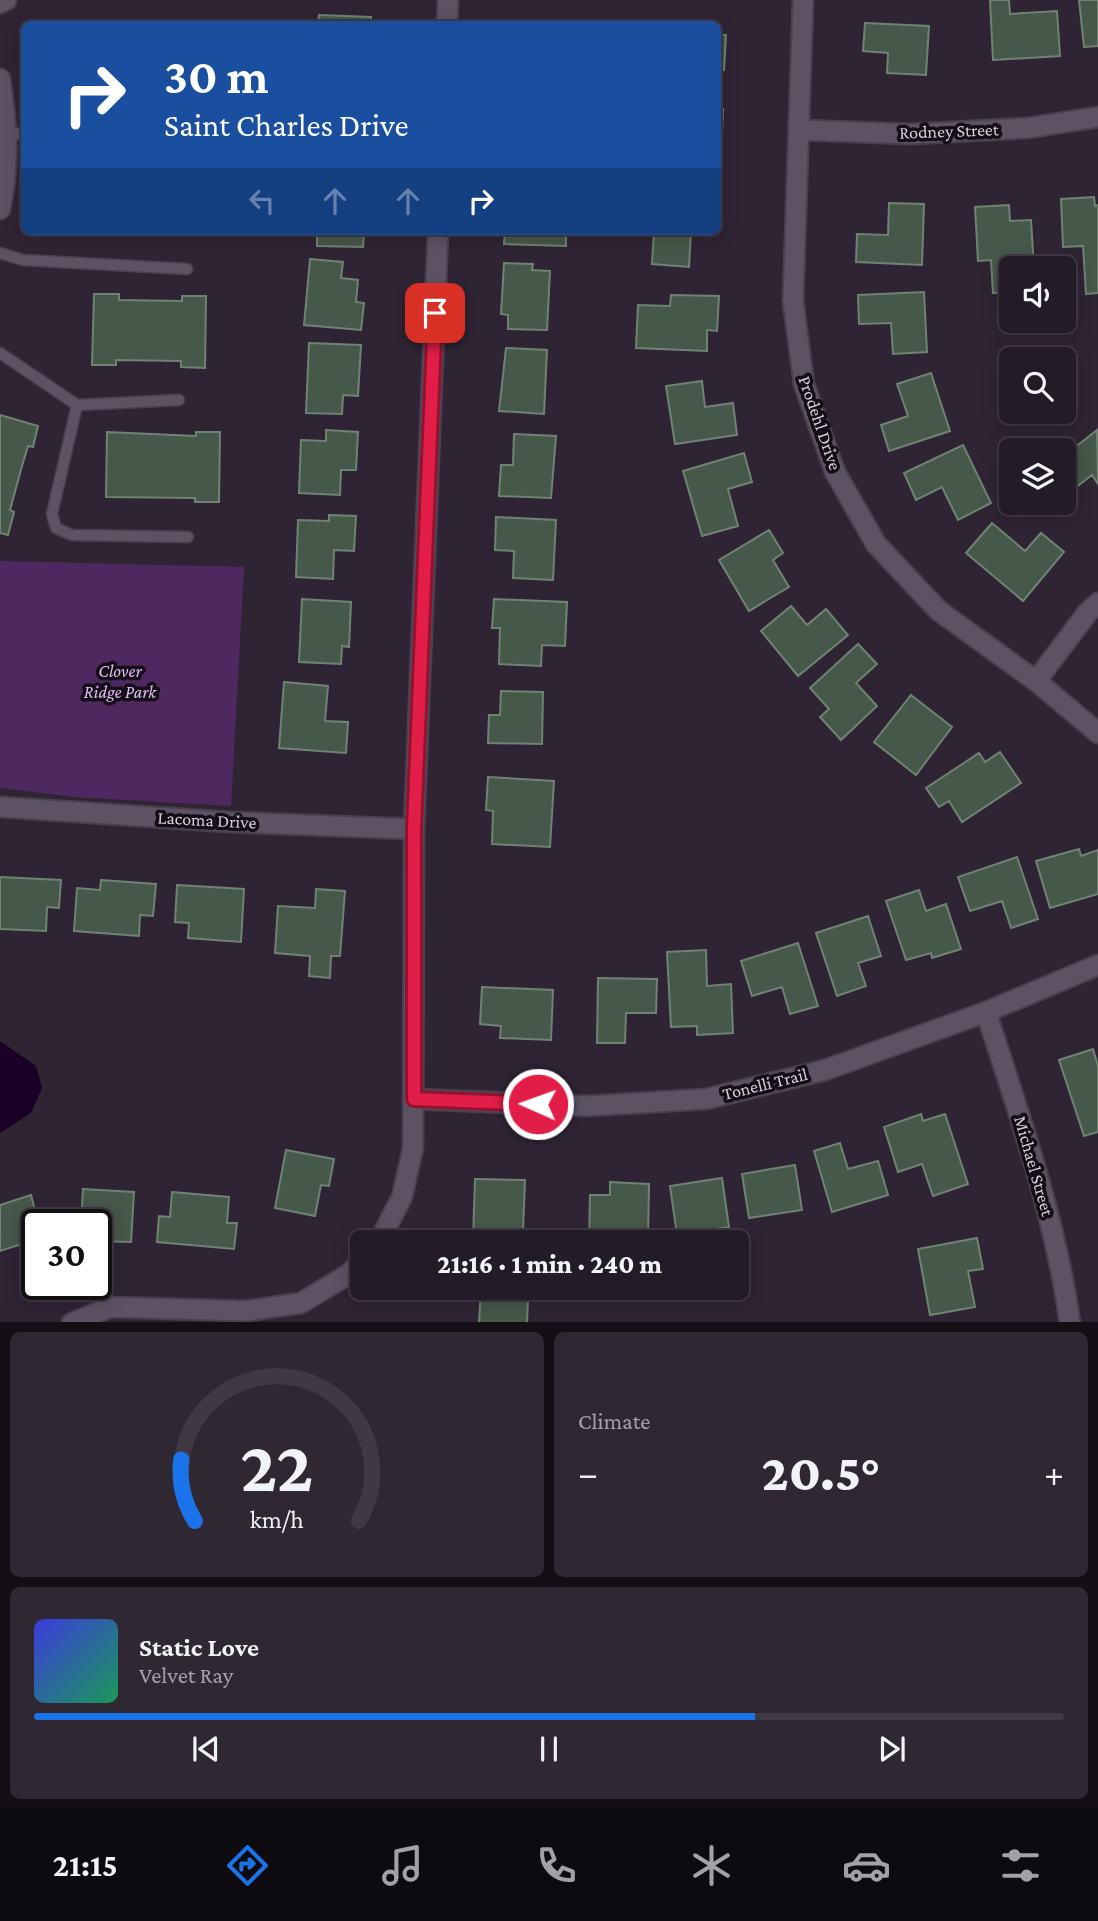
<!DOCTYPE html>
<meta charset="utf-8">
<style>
body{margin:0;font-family:"Crimson Pro",serif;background:#2f2833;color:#f1f3f6;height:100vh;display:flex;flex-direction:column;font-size:26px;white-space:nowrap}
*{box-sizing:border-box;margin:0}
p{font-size:23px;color:#a3a1a7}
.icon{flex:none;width:38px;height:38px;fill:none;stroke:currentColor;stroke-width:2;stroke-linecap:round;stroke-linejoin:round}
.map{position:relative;height:1322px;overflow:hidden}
.panel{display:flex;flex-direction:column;gap:10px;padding:10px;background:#130f15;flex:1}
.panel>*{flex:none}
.top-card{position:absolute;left:21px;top:21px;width:700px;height:214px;border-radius:10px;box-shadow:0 4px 18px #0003,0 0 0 2px #403944;background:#1a4fa0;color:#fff;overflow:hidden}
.buttons{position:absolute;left:999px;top:256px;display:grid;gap:14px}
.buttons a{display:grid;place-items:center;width:77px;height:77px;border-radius:10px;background:#231b27;box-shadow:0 4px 18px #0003,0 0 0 2px #403944;font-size:35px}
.speed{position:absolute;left:21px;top:1209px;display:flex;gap:14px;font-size:35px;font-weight:700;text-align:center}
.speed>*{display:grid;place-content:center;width:91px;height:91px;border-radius:50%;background:#231b27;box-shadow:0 4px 18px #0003,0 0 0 2px #403944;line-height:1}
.speed .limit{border:4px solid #111;border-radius:10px;background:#fff;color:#111}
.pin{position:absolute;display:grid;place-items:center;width:60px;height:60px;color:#fff;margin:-30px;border-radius:14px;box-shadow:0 4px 10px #0006}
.me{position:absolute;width:77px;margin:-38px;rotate:272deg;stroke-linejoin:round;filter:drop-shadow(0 0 5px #0008)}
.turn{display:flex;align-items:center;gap:24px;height:147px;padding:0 28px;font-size:32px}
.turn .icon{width:91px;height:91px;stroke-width:2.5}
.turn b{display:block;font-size:49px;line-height:60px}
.lanes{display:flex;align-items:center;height:66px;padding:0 28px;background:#0003;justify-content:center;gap:35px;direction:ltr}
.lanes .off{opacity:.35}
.big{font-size:52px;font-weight:800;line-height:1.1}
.panel .tile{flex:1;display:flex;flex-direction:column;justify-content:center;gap:10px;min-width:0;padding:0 24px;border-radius:10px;background:#2f2833}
.panel .dial{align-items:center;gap:0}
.dial svg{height:182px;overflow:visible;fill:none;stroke:#403944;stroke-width:7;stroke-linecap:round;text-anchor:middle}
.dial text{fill:#f1f3f6;stroke:none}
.song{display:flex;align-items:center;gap:21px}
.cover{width:84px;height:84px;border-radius:10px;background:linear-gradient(135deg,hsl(240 70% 55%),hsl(150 70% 35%))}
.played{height:7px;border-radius:4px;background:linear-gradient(90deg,#1a73e8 70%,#403944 70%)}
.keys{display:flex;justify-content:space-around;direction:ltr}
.heat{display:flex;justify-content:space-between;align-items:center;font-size:38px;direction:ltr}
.panel .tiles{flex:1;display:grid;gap:10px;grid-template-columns:1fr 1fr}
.tile:last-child{grid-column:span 2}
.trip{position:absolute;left:350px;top:1230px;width:399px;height:70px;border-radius:10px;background:#231b27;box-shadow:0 4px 18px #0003,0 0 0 2px #403944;font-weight:800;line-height:70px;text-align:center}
.dock{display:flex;height:112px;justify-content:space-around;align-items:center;background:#0e0b10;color:#a3a1a7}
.dock .icon{width:49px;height:49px}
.dock .current{color:#1a73e8}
.dock b{font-size:32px;color:#f1f3f6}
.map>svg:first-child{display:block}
</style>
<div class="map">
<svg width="1098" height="1323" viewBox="0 0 1098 1323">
<rect width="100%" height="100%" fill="#2f2434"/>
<!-- green -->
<path fill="#4e2960" d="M 0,561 L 244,567 L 231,806 L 75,797 L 0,788 Z"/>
<!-- water -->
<path fill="#1b0028" d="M 0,1041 L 36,1066 L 42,1088 L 31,1113 L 0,1133 Z"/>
<!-- building -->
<path fill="#465849" stroke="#708373" stroke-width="2" d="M 990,0 L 1009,0 L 1010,14 L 1057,11 L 1060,56 L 993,60 Z
M 1079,0 L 1098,0 L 1098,46 L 1084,47 Z
M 319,15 L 371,17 L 371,24 L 318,24 Z
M 511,20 L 564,22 L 564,24 L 510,24 Z
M 865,23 L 929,26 L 926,75 L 887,73 L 888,53 L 863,51 Z
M 718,35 L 726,35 L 724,70 L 718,70 Z
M 718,109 L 723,109 L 720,183 L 718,183 Z
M 1094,197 L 1095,206 L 1098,205 L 1098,293 L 1086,294 L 1083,246 L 1063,247 L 1061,199 Z
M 889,203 L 924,204 L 922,265 L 856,262 L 857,234 L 888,235 Z
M 1009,205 L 1010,221 L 1031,220 L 1034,268 L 1012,268 L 1012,292 L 993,293 L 991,260 L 978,261 L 975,207 Z
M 317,231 L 364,231 L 363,247 L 317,246 Z
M 505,231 L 566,231 L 566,246 L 504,244 Z
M 654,231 L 691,231 L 689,267 L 652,264 Z
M 310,259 L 343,262 L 341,278 L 358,280 L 356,302 L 364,303 L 361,330 L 304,325 Z
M 504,263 L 533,264 L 532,270 L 550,271 L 547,330 L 508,329 L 508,315 L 501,314 Z
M 924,292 L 927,352 L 893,354 L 891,323 L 859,324 L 858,295 Z
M 94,294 L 119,294 L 119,300 L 182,301 L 182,296 L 206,296 L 205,368 L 181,367 L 181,361 L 116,360 L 116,365 L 92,365 Z
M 671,295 L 719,296 L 717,331 L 707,330 L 707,351 L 636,348 L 638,305 L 670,306 Z
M 309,343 L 361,345 L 358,396 L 343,395 L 342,414 L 306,413 Z
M 506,348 L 547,350 L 544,414 L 499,411 Z
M 931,373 L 950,431 L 889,451 L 881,425 L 908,416 L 897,384 Z
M 702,381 L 705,407 L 733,403 L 737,435 L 675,444 L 666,386 Z
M 0,415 L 38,426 L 33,447 L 28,446 L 22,466 L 10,510 L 14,512 L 8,535 L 0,533 Z
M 326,430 L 358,432 L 356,470 L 341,470 L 340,495 L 299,493 L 301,440 L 326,441 Z
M 1097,430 L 1098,484 L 1092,475 L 1070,492 L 1064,485 L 1064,456 Z
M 107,432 L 196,436 L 196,432 L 220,432 L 219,502 L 195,502 L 195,498 L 106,497 Z
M 514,434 L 556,436 L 551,498 L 499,496 L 501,465 L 513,465 Z
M 963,445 L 991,503 L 958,520 L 942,487 L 916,500 L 904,473 Z
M 744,453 L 752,482 L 728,489 L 738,526 L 702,536 L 683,471 Z
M 329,515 L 356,516 L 354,551 L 334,550 L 333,579 L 296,577 L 298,520 L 329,521 Z
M 496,517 L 556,520 L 553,580 L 513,578 L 514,551 L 495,550 Z
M 992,523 L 1025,551 L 1041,533 L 1064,552 L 1023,601 L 966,553 Z
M 769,530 L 783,553 L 773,560 L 789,587 L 749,611 L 719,560 Z
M 302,599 L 351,602 L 349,647 L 342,646 L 341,664 L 299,662 Z
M 494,599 L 567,602 L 565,646 L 542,645 L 541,666 L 499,664 L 500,628 L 492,628 Z
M 791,606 L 807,625 L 826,609 L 848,635 L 798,676 L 761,631 Z
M 858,644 L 877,664 L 856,683 L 877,706 L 841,740 L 820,717 L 829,709 L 810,688 Z
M 284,682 L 328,686 L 325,721 L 348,722 L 346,753 L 279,748 Z
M 501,691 L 543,692 L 542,744 L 488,743 L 489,715 L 500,715 Z
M 911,695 L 952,727 L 916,775 L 874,742 Z
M 1000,752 L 1021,783 L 962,822 L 949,801 L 939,807 L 926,788 L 979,753 L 985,762 Z
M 488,777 L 554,781 L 550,847 L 492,844 L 493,811 L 486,810 Z
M 1079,849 L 1081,856 L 1098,850 L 1098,894 L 1050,908 L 1036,861 Z
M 1017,857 L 1038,919 L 1011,928 L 1002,901 L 970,911 L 958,877 Z
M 0,877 L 61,880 L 59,908 L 47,907 L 46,931 L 0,929 Z
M 101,880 L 156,884 L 153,916 L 140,915 L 139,936 L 74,931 L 77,888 L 100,890 Z
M 177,885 L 244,889 L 241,942 L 188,938 L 189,923 L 175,922 Z
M 316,889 L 345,891 L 340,956 L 331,956 L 330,978 L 309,976 L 310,956 L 275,953 L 278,906 L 315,908 Z
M 919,890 L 926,911 L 946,904 L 961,949 L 932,958 L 931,953 L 906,960 L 886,901 Z
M 868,916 L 881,956 L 858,963 L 866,986 L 837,996 L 816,933 Z
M 798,943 L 818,1006 L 790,1014 L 782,987 L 752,996 L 741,961 Z
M 706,950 L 707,986 L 731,984 L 733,1033 L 697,1035 L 697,1026 L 671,1027 L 667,952 Z
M 598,978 L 657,979 L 656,1013 L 626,1013 L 625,1043 L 597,1043 Z
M 482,987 L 553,990 L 551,1040 L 500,1038 L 501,1026 L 480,1024 Z
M 1093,1049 L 1098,1066 L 1098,1132 L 1084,1136 L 1059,1060 Z
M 921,1114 L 923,1121 L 945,1114 L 968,1184 L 933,1196 L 922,1164 L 898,1172 L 884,1127 Z
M 840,1143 L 848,1169 L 878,1161 L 888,1195 L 832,1212 L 814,1151 Z
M 286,1150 L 334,1159 L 329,1186 L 321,1185 L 315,1216 L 275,1208 Z
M 795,1165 L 802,1210 L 749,1218 L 742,1174 Z
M 722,1178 L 729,1227 L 677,1235 L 670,1186 Z
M 475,1179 L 525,1180 L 523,1231 L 499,1230 L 499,1241 L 473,1240 Z
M 610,1182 L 649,1184 L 648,1241 L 589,1242 L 590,1195 L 610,1195 Z
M 83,1189 L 134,1192 L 131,1242 L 96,1241 L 96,1225 L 81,1225 Z
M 172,1192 L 229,1197 L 227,1223 L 237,1223 L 234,1249 L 157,1242 L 159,1216 L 170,1217 Z
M 31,1195 L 39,1225 L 37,1225 L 37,1239 L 0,1251 L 0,1205 Z
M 977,1238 L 983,1269 L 968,1271 L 975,1307 L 930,1315 L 918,1249 Z
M 481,1288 L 508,1288 L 507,1298 L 528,1299 L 527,1323 L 479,1323 Z"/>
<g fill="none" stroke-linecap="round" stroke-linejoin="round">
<!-- service casing -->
<g stroke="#49404e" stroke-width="13">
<path id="service" d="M 7,137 L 24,132
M 0,253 L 23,260 L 187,269
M 0,353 L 77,405 L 179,400
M 77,405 L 52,514 L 56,528 L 72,535 L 188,537"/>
</g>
<!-- minor casing -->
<g stroke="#49404e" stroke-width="23">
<path id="minor" d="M 803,0 L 793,301 L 804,384 L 835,472 L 876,544 L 939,611 L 1036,681 L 1098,733
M 0,3 L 6,0
M 447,24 L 448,0
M 0,79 C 7,123 10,164 0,209
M 800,130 L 911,134 L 1027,128 L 1098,117
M 1036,681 L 1088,612 L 1098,603
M 0,807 L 230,822 L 414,829
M 986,1012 C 1019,1114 1055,1216 1070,1323
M 414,1099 L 587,1106 L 706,1099 L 825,1070 L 986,1012 L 1098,965
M 379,1242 L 402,1197 L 413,1148 L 414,829 L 438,231
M 72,1323 L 110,1307 L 246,1311 L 301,1303 L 349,1274 L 362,1260"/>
</g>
<!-- service -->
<use href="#service" stroke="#5d5264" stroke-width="10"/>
<!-- minor -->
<use href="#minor" stroke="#5d5264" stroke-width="19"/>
</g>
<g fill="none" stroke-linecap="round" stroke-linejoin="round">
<!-- route casing -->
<g stroke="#92132f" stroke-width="18">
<path id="route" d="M 435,313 L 414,829 L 414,1099 L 538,1104"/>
</g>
<!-- route -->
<use href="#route" stroke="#e11d48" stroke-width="12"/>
</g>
<g text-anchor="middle" stroke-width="7" stroke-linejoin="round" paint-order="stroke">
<!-- street labels -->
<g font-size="18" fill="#d7d0db" stroke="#140f17">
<text transform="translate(949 131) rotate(-2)" y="6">Rodney Street</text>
<text transform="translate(820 423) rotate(71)" y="6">Prodehl Drive</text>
<text transform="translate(207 820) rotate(3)" y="6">Lacoma Drive</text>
<text transform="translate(765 1084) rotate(-14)" y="6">Tonelli Trail</text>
<text transform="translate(1034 1166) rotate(74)" y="6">Michael Street</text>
</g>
<!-- park labels -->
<g font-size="18" font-style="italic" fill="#e0bdf4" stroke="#140f17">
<text x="120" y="677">Clover<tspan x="120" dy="21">Ridge Park</tspan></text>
</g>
</g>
</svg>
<div class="buttons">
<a><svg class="icon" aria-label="sound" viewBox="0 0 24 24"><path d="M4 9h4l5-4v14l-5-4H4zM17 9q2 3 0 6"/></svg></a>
<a><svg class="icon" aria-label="search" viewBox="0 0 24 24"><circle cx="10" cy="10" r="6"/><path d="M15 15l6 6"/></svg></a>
<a><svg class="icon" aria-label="layers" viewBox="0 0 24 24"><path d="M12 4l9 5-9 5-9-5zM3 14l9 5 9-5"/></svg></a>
</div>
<div class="speed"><div class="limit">30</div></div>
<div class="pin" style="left:435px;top:313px;background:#d93025"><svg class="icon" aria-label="arrive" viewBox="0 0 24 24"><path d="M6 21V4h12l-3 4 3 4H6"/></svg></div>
<svg class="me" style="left:538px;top:1104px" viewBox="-20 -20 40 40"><circle r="17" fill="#e11d48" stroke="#fff" stroke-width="3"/><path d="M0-11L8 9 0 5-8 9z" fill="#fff"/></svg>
<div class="trip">21:16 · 1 min · 240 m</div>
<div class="top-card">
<div class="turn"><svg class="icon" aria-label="right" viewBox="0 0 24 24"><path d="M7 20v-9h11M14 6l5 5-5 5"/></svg><div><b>30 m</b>Saint Charles Drive</div></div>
<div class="lanes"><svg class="icon off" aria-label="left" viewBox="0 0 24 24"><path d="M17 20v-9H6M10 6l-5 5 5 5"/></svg><svg class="icon off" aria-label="ahead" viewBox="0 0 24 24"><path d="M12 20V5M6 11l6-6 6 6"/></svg><svg class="icon off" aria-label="ahead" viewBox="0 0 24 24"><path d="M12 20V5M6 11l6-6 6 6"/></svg><svg class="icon" aria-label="right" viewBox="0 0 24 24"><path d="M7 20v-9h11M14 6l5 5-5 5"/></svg></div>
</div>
</div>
<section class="panel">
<div class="tiles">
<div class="tile dial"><svg viewBox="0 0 100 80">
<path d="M14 69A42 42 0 1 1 86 69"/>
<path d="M14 69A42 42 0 0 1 8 42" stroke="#1a73e8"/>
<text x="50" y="56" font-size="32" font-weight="700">22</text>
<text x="50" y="72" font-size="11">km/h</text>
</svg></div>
<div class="tile"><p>Climate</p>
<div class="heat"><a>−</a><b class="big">20.5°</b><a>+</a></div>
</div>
<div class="tile">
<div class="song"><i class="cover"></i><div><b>Static Love</b><p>Velvet Ray</p></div></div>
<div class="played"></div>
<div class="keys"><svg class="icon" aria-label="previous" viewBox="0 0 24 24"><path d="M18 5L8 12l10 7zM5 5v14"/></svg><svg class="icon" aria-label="pause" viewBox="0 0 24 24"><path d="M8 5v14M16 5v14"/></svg><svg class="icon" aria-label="next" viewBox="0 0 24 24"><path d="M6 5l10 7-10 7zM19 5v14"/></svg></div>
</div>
</div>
</section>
<nav class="dock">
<b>21:15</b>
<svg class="icon current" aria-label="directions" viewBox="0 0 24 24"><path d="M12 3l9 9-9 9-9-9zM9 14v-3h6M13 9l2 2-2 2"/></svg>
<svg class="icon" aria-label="music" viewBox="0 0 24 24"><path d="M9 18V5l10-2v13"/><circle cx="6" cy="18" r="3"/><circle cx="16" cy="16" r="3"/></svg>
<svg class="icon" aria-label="phone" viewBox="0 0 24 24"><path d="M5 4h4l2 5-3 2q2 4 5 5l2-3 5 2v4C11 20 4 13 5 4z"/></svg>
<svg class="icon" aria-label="climate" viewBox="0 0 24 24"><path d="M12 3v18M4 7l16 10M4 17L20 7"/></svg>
<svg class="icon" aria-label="car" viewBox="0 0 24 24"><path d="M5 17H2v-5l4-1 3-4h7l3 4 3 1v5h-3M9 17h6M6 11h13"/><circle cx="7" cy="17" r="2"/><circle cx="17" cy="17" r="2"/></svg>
<svg class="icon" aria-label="filters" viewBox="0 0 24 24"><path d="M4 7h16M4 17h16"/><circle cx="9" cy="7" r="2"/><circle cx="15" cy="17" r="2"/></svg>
</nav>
